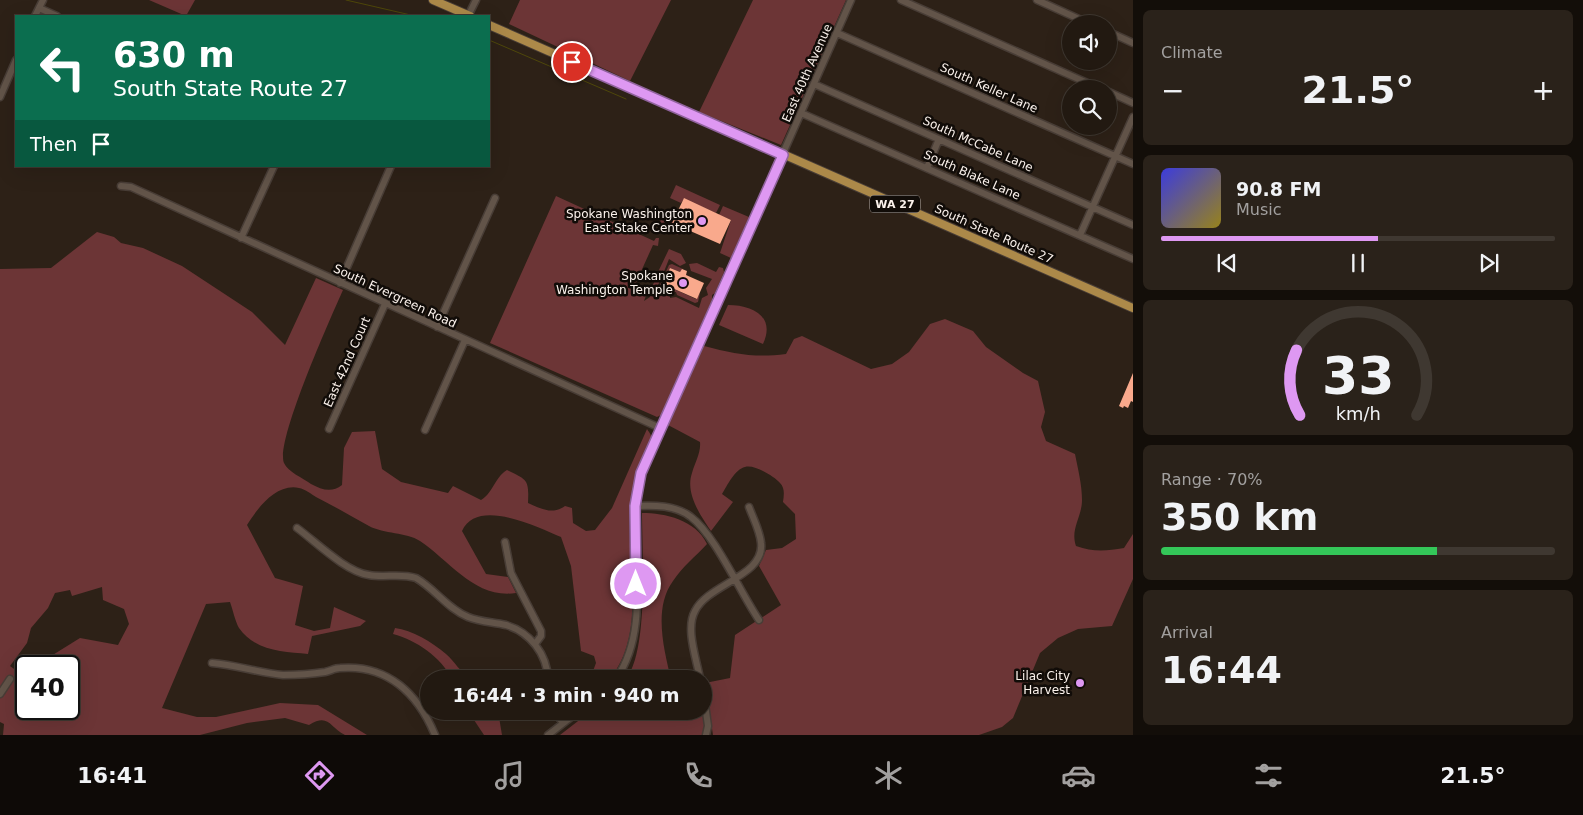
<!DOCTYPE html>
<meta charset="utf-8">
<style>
body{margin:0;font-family:"DejaVu Sans",sans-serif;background:#2a221a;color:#f1f3f6;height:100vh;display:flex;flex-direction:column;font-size:19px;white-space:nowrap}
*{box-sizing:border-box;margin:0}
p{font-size:16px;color:#a2a09f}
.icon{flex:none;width:28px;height:28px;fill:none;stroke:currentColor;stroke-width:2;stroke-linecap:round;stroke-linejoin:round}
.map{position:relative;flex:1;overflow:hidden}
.drawer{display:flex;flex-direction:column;gap:10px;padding:10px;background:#130e09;width:450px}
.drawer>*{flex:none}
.guide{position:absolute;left:15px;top:15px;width:475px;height:152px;border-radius:0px;box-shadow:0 5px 20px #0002,0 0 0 1px #3f3831;background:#0b6e4f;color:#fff;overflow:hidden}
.tools{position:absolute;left:1062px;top:15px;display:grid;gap:10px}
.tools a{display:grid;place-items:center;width:55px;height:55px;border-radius:50%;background:#221911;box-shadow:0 5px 20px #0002,0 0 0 1px #3f3831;font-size:25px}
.speed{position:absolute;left:15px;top:655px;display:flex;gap:10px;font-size:25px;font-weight:700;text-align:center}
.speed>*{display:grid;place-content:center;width:65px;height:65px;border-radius:50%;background:#221911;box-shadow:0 5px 20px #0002,0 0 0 1px #3f3831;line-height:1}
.speed .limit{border:2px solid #111;border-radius:8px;background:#fff;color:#111}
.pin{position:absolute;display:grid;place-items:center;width:42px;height:42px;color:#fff;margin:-21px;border:2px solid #fff;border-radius:50%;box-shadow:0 1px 5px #0007}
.me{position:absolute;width:55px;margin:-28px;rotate:0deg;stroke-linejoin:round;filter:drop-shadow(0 0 4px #0008)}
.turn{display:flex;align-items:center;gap:18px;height:105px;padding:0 15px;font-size:22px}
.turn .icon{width:65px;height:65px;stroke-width:2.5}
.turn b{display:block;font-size:35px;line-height:42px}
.then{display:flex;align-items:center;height:48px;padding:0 15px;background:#0003;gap:10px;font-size:19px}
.big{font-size:38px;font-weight:700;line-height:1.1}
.drawer .card{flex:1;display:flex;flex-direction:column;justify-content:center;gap:8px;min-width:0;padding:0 18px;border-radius:8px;background:#2a221a}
.drawer .dial{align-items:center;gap:0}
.dial svg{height:130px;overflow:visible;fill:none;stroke:#3f3831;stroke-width:7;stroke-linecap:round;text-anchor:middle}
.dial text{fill:#f1f3f6;stroke:none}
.song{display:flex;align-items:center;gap:15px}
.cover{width:60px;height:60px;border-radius:8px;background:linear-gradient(135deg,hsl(240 70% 55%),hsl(50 70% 35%))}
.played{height:5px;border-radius:2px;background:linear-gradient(90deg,#de98f2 55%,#3f3831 55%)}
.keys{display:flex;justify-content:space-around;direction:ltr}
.heat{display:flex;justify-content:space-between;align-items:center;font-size:28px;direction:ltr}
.charge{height:8px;border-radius:4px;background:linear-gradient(90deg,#34c759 70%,#3f3831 0)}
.trip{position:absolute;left:420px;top:670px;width:292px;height:50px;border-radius:25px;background:#221911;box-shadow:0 5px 20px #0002,0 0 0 1px #3f3831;font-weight:700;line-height:50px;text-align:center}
.dock{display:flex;height:80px;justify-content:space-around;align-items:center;background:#0e0a07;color:#a2a09f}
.dock .icon{width:35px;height:35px}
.dock .on{color:#de98f2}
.dock b{font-size:22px;color:#f1f3f6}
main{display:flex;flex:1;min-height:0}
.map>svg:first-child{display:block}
</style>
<main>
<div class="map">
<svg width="1133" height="735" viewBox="0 0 1133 735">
<rect width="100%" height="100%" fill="#2d2117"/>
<!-- green -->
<path fill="#6c3536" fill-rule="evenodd" d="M 149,0 L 195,0 L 186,16 Z
M 520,0 L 671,0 L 630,81 L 509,24 Z
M 753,0 L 846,0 L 781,145 L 699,112 Z
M 676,185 L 720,205 L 716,213 L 684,199 L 681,203 L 670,198 Z
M 556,196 L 654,241 L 656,238 L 659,238 L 658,246 L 653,245 L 634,287 L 638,289 L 637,293 L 642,295 L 643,292 L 647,293 L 644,301 L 650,297 L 649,294 L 658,273 L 663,275 L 656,289 L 670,294 L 670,298 L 676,297 L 699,308 L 702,298 L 708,295 L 706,288 L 712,279 L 691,271 L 689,264 L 697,263 L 716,272 L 719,267 L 723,268 L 724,272 L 715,293 L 712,295 L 712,300 L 661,415 L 657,417 L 490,343 Z
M 723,206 L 749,217 L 731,258 L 720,253 L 731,220 L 719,215 Z
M 664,213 L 675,218 L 673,223 L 681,227 L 678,235 L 658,226 Z
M 97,232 L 114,237 L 121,243 L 143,248 L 182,266 L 252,312 L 285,345 L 316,278 L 343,290 C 331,317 275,442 284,463 C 288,472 303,478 311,484 C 322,490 332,493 342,485 L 344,448 L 352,432 L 375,431 L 382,469 L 401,482 L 448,493 L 453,486 L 481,500 C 494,492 494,478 507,470 C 528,480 529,480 528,503 C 542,509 552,515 565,506 L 572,508 L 573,523 L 586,531 L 595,530 L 612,508 L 647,429 C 648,431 651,434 651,436 C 652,442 633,485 631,498 C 623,557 650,628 610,679 L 590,679 L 596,663 L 594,656 L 581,651 L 571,566 L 561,537 C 537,527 477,497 462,531 L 486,574 L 508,577 L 516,593 C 475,599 451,562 420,541 C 406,532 384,534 369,526 C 351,516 334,506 316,497 C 311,494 305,489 299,488 C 276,483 257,509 247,525 L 275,578 L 303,586 L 295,625 L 314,631 L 330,628 L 334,607 L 366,621 L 360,626 L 312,636 L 308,654 C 283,652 255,651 239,628 C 235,621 233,610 230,602 L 206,604 L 162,708 L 197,717 L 216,717 L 280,703 L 318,705 L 367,735 L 345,735 C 329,727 329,713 309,725 L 285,718 L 247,723 L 200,735 L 3,735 L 4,724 L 0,722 L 0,269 L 51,268 ZM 102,587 L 103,600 L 124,609 L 129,624 L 118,645 L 80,638 L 35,666 L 69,666 L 69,709 L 26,709 L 26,672 L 21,674 L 10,666 L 27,643 L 31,628 L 48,608 L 55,593 L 70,590 L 72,596 Z
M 669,249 L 681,254 L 686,263 L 680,266 L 669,259 L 663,274 L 658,272 Z
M 672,264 L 683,269 L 680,272 L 670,268 L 668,273 L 670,274 L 663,284 L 696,299 L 700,293 L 698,302 L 695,303 L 677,295 L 676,292 L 670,292 L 661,288 L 660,285 L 669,265 Z
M 728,305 C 752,305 776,316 763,344 L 719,325 Z
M 945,319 L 973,331 L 986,347 L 1023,373 L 1038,381 L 1045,412 L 1041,427 L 1046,441 L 1075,454 C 1078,469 1082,485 1082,500 C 1082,517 1070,529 1076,546 C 1093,552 1106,551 1124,548 L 1133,534 L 1133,579 L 1112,626 L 1078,629 L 1058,638 L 1040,653 L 1013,718 L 1002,727 L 979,735 L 713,735 L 705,683 L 730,678 L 735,635 L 781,605 L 759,566 L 766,550 L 782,548 L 796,539 L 795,514 L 783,502 C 784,495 785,488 780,483 C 774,476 754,464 745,467 C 735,469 727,486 722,494 L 733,502 L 711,531 C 700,515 685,493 692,473 C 695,462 701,453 700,442 L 668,425 L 704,346 C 734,354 755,358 786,354 L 794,339 L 802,336 L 871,369 L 892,364 L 909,352 L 930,324 Z
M 642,513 C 665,513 696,520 707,544 C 696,556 682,567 673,581 C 653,608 664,650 671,679 L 626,679 C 649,649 642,552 642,513 Z
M 395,628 C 412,630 432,642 446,654 C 455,662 460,672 471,679 L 452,679 C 441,657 416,640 393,634 Z
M 468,711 L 503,711 L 499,717 L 502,735 L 484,735 Z
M 591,711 L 704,711 L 706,725 L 702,735 L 560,735 Z"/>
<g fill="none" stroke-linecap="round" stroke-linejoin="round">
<!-- stream -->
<path stroke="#4e470a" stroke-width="1" d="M 346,0 L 415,16
M 489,40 L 626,99"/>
</g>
<!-- building -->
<path fill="#f9a98c" d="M 684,198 L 731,220 L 720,244 L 672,223 Z
M 670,268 L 680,272 L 682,269 L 687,271 L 686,275 L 704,283 L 697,299 L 663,284 Z
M 1133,373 L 1133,402 L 1131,401 L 1128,408 L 1124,406 L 1123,408 L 1119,406 Z"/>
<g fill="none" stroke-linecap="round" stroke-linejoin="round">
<!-- minor casing -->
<g stroke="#483d36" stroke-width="9">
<path id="minor" d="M 901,0 L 1101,89
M 1037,0 L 1090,24
M 39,8 L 57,16
M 35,16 L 43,0
M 468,16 L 476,0
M 1109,32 L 1133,43
M 837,33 L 1133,164
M 814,84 L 1133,225
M 1109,92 L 1133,103
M 0,97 L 16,60
M 801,113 L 1133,259
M 927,168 L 939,139
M 121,186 L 131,187 L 660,428
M 1080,235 L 1133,117
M 241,238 L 274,166
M 340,283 L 391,166
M 437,327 L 495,198
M 329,429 L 385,304
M 425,430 L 465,340
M 635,506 C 654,505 676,505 691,517 C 715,535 740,592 759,620
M 297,528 C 316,542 346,572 369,575 C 385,578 400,573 416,578 C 435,589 448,609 468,617 C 480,622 493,622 506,625 C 530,632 547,654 548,679
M 505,542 L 511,573 L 541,631 L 541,636 L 535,644
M 212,663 C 236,665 260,673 283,675 C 297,675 312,674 325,672 C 330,671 335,668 340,668 C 388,664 418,694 435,735
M 616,679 C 656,622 624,537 641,473 L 851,0
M 700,679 C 697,660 685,629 695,611 C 708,584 765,576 761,543 C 760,531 753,518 749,507
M 0,694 L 10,679
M 704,697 L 708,726 L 706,735
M 554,711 L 563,723
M 548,735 L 579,711"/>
</g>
<!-- major casing -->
<g stroke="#483d36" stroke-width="10">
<path id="major" d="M 433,0 L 470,16
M 489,25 L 1133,308"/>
</g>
<!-- minor -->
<use href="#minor" stroke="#625449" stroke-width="6"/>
<!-- major -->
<use href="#major" stroke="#ac8949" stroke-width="8"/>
</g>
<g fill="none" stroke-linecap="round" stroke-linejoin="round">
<!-- route casing -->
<g stroke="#90639d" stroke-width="12">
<path id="route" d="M 572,62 L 783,155 L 641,473 L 635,506 L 636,584"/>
</g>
<!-- route -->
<use href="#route" stroke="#de98f2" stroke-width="9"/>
</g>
<!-- markers -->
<g fill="#de98f2" stroke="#110c08" stroke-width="2">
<circle cx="702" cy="221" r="5"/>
<circle cx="683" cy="283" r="5"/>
<circle cx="1080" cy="683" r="5"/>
</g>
<g text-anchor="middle" stroke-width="5" stroke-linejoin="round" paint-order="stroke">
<!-- shield labels -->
<rect fill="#110c08" stroke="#b5ada8" stroke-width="1" x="870" y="195.5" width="50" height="17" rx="4"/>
<g font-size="11" font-weight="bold" fill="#fbf2ec">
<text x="895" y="208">WA 27</text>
</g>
<!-- street labels -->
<g font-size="12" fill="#fbf2ec" stroke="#110c08">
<text transform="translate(807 73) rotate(-66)" y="4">East 40th Avenue</text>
<text transform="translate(989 88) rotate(24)" y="4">South Keller Lane</text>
<text transform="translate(978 144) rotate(24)" y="4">South McCabe Lane</text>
<text transform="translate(972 175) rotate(24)" y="4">South Blake Lane</text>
<text transform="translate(994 234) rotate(24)" y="4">South State Route 27</text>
<text transform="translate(395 296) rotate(25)" y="4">South Evergreen Road</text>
<text transform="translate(347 362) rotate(-66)" y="4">East 42nd Court</text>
</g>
<!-- poi labels -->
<g font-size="12" fill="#fbf2ec" stroke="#110c08" text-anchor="end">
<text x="692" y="218">Spokane Washington<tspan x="692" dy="14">East Stake Center</tspan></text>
<text x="673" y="280">Spokane<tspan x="673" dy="14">Washington Temple</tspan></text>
<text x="1070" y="680">Lilac City<tspan x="1070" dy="14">Harvest</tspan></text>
</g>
</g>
</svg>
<div class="tools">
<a><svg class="icon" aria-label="sound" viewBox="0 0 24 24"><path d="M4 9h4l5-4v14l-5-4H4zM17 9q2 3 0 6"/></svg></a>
<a><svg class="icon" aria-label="search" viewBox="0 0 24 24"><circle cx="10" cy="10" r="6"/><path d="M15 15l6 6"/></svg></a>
</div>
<div class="speed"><div class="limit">40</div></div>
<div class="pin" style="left:572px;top:62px;background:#d93025"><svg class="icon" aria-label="arrive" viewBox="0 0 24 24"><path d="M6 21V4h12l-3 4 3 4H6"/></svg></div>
<svg class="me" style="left:636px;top:584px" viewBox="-20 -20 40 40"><circle r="17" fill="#de98f2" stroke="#fff" stroke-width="3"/><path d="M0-11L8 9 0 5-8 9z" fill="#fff"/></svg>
<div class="trip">16:44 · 3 min · 940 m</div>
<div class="guide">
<div class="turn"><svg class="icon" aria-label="left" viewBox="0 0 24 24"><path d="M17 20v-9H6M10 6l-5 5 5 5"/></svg><div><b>630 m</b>South State Route 27</div></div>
<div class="then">Then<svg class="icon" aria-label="arrive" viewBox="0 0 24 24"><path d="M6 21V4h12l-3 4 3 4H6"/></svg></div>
</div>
</div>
<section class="drawer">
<div class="card"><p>Climate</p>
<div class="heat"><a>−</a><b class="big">21.5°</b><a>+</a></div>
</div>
<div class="card">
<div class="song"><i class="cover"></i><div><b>90.8 FM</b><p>Music</p></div></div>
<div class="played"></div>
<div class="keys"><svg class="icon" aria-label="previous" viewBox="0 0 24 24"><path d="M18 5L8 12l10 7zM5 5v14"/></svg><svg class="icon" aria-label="pause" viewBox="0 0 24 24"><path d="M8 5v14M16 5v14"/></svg><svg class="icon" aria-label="next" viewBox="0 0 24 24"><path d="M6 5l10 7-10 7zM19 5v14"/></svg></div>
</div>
<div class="card dial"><svg viewBox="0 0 100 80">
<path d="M14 69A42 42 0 1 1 86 69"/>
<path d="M14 69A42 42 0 0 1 12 29" stroke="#de98f2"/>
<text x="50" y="56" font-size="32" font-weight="700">33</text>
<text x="50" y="72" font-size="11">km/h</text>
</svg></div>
<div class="card"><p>Range · 70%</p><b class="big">350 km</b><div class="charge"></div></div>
<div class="card"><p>Arrival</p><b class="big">16:44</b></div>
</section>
</main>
<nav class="dock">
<b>16:41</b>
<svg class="icon on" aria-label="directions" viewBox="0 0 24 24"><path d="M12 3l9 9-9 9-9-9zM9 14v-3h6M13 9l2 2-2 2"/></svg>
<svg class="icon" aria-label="music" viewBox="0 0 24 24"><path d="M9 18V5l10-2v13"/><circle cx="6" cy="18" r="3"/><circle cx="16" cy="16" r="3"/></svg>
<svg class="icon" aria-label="phone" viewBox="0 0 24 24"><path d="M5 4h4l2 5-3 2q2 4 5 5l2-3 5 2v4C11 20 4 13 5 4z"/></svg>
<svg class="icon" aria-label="climate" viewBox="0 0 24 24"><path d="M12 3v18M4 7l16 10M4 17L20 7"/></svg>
<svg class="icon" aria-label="car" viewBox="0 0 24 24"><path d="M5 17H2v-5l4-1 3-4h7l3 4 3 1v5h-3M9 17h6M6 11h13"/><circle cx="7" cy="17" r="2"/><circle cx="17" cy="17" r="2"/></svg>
<svg class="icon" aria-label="filters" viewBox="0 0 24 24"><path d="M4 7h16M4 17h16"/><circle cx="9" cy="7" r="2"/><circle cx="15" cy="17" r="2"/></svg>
<b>21.5°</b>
</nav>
